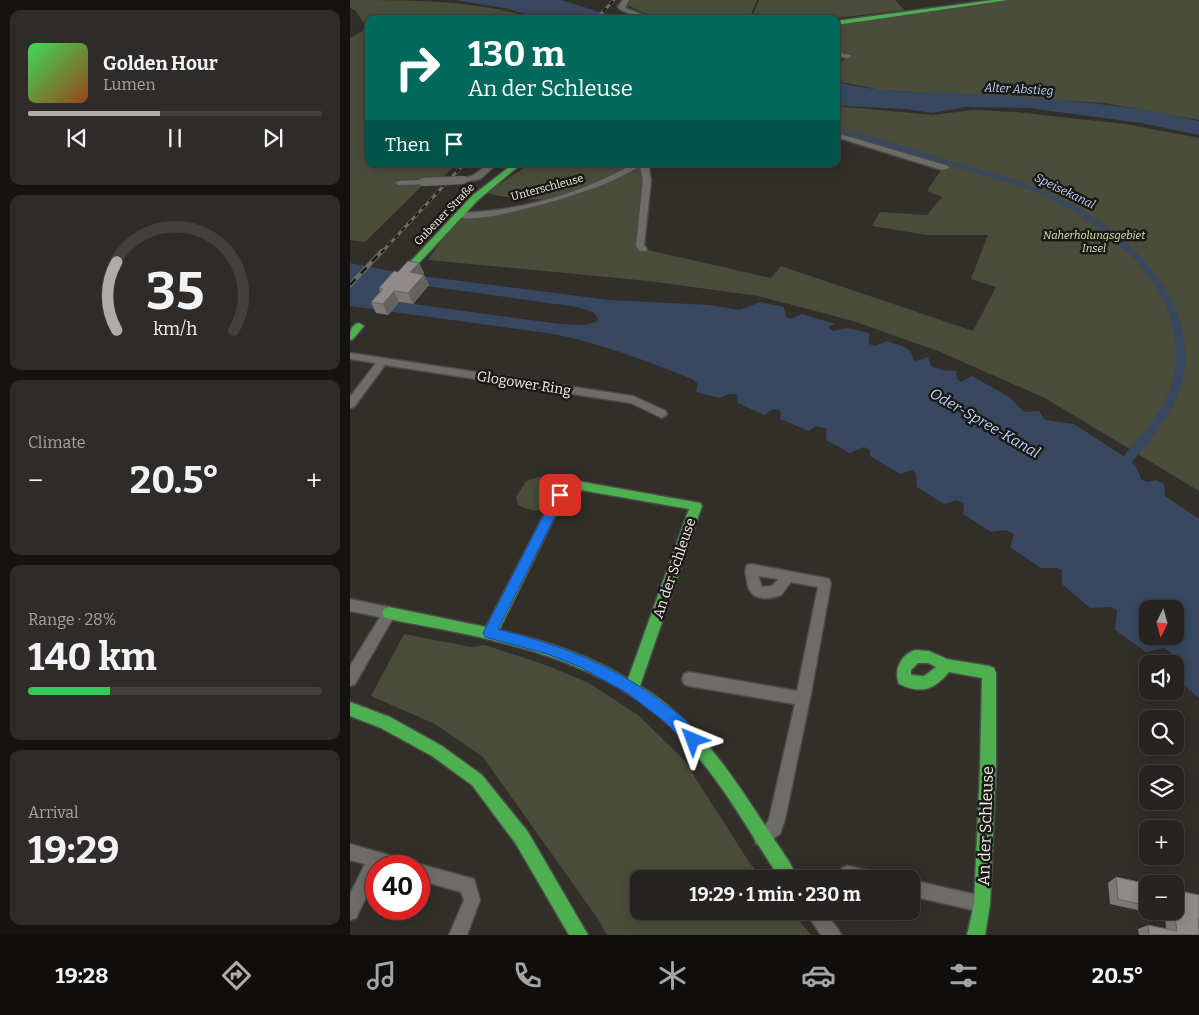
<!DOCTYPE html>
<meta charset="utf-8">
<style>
body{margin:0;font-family:Bitter,serif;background:#2e2b29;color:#f1f3f6;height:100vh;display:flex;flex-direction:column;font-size:19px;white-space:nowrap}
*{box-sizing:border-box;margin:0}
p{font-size:16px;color:#a4a4a5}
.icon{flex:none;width:28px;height:28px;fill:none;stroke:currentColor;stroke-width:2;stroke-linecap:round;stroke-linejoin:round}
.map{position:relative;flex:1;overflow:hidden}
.panel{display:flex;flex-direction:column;gap:10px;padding:10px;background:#151312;width:350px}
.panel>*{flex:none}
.banner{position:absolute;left:15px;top:15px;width:475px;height:152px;border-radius:10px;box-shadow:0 2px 12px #0003,0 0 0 1px #42403e;background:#00695c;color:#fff;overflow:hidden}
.needle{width:32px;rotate:185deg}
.controls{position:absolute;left:789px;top:600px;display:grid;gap:10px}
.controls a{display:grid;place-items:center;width:45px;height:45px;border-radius:10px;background:#262320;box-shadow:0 2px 12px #0003,0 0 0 1px #42403e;font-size:25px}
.speed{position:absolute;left:15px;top:855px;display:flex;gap:10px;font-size:25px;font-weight:700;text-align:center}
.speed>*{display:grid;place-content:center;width:65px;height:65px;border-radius:50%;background:#262320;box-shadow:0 2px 12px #0003,0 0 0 1px #42403e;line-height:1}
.speed .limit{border:8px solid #d22;background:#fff;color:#111}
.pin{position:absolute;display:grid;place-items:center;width:42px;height:42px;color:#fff;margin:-21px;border-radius:10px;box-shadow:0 2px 8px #0006}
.me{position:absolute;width:55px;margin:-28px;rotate:316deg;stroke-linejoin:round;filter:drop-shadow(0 0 4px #0008)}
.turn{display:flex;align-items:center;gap:18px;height:105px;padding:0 20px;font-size:22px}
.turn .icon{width:65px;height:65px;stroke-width:2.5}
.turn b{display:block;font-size:35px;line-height:42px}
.then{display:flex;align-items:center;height:48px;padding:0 20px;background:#0003;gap:10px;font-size:19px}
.big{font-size:38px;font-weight:700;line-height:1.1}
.panel .card{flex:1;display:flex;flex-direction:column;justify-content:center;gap:8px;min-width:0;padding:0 18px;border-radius:10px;background:#2e2b29}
.panel .dial{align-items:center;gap:0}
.dial svg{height:130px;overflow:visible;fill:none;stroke:#42403e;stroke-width:7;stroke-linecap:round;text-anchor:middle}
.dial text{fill:#f1f3f6;stroke:none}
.song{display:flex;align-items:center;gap:15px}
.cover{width:60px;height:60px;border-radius:8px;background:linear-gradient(135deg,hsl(130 70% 55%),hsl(20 70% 35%))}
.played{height:5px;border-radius:2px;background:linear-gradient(90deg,#afaca6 45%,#42403e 45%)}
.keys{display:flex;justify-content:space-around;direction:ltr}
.heat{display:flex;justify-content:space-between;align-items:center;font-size:28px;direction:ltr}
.charge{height:8px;border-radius:4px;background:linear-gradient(90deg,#34c759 28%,#42403e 0)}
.trip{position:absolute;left:280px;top:870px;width:290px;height:50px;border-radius:10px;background:#262320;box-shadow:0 2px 12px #0003,0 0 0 1px #42403e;font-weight:700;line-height:50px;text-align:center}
.menu{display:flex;height:80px;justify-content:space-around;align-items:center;background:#0f0e0d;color:#a4a4a5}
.menu .icon{width:35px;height:35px}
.menu .on{color:#afaca6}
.menu b{font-size:22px;color:#f1f3f6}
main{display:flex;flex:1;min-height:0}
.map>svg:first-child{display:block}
</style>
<main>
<section class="panel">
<div class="card">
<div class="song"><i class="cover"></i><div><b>Golden Hour</b><p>Lumen</p></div></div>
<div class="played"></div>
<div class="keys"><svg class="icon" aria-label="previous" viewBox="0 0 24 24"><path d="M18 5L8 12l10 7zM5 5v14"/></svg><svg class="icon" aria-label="pause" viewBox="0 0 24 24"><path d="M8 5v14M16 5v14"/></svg><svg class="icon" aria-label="next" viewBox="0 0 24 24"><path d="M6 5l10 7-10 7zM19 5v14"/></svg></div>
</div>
<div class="card dial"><svg viewBox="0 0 100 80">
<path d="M14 69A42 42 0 1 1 86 69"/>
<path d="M14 69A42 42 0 0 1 14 27" stroke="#afaca6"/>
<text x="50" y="56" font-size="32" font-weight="700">35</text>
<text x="50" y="72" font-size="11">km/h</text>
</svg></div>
<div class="card"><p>Climate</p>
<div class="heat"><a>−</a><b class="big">20.5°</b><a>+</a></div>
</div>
<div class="card"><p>Range · 28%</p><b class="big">140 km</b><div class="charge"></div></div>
<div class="card"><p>Arrival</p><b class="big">19:29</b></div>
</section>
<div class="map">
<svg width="849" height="935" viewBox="0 0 849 935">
<rect width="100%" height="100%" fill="#322f2a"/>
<!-- green -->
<path fill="#4a4d3a" d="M 0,0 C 63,0 127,0 187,19 L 19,19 L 19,164 L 106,164 L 93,177 L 80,178 L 15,242 L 0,240 L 0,38 L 13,31 L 15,25 L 5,10 L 0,8 Z
M 272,0 L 407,0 L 399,19 C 359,19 313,27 278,5 L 274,7 L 266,6 Z
M 409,0 L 545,0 L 554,10 L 477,19 L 401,19 Z
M 638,0 L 849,0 L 849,120 L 754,103 L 531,90 L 486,81 L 486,66 L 497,57 L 486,55 L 486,25 L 636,5 Z
M 486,106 L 583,115 L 623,110 L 665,112 L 775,124 L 849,138 L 849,491 L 695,398 L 588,351 L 503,321 L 408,296 L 299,281 L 78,260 L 108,217 L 135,215 L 214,197 L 283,169 L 291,164 L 294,166 L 295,180 L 289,248 L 421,278 L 431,266 L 623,331 L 646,287 L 621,279 L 638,235 L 577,235 L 522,226 L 530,212 L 577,215 L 592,197 L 577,191 L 593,167 L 486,135 Z
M 180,164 L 286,164 C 264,180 220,197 193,199 C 174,200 154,197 136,193 Z
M 189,477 L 203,480 L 208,484 L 196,509 C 186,512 178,510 168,505 L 166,497 L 176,481 Z
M 54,634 L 121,647 L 135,645 L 193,664 L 239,683 L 288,715 L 334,760 L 399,862 L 413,879 L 289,879 L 289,911 L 441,911 L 461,935 L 257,935 L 248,919 L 133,757 L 85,724 L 21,696 Z"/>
<!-- water -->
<path fill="#374860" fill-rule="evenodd" d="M 105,0 L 211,0 L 273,19 L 189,19 L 159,9 Z
M 486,82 C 530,93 574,92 619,94 C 696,98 774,103 849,121 L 849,135 L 791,123 L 678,108 L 616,107 L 582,113 L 556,109 L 493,106 L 486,105 Z
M 0,263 L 56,274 L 259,300 L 359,305 L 390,310 L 410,302 L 434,307 L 436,317 L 440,319 L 452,314 L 485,324 L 478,327 L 483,331 L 498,328 L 519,333 L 519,344 L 525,346 L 537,341 C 547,345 562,346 563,359 L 566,361 L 578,357 L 581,366 L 592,370 L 606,371 L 607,379 L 611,382 L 622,376 L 659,397 L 674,412 L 689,411 L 695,420 L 724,424 L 778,459 L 785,465 L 792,480 L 798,482 L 806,480 L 814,484 L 815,496 L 849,519 L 849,698 L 825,677 L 825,664 L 822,664 L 823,654 L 814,648 L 796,652 L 765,630 L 767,610 L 760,607 L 740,608 L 712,584 L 712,570 L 707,568 L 691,568 L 660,547 L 664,534 L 656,530 L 641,532 L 613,514 L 614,503 L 607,500 L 594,504 L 567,487 L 566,474 L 562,470 L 550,474 L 520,456 L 520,450 L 514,447 L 500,453 L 476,440 L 477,429 L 466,426 L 459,431 L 430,419 L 431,411 L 423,409 L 414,415 L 388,403 L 387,394 L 379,394 L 370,398 L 346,392 L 348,384 L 342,379 C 297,361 252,344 204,334 L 0,306 ZM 49,282 L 227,307 L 243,312 L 248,318 L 246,322 L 235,325 L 210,324 L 34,300 ZM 798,609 L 825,609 L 825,636 L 798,636 Z"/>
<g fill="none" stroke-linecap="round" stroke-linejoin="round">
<!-- canal -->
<path fill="#374860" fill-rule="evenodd" d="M 486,127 C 526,138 566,150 606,163 C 632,170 658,176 682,186 C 738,207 795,247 822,302 C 835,327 840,358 831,386 C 822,415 801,439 782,462 L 774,462 L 772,459 C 777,451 783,445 789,438 C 804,420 819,400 824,376 C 841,290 756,222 685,192 C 660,182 635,176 609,168 C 568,156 527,144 486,131 Z"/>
<!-- street casing -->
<g stroke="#4d4b47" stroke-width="3">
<path id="street" d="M 273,0 L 279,0 L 275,8 L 304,19 L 295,19 L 271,10 L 268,7 Z
M 486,52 L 500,55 L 501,56 L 498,58 L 486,56 Z
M 486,133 L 598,166 L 599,168 L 592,170 L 486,137 Z
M 139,164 L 147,164 L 130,179 L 113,182 L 109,180 L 124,175 Z
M 283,164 L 298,164 L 301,180 L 294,245 L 297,249 L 296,251 L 290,251 L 286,246 L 293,180 L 290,166 C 278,173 265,180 252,185 C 229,194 122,229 103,215 L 107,213 C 167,212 231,194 283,164 Z
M 73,180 L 77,182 L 76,184 L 49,185 L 45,183 L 49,181 Z
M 0,353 L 283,396 L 316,411 L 317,414 L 312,418 L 281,403 L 35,365 L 4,407 L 0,408 L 0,397 L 26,363 L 0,359 Z
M 401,564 L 475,578 L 479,579 L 481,583 L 460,699 L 435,819 L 430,834 L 412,846 L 406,844 L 404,838 C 407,830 416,827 419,819 L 445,704 L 339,686 L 334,684 L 332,679 L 334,674 L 339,672 L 447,691 L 468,587 L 441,582 L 431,595 C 415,601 399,600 397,581 C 396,575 394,571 397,565 ZM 408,576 L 428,579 L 422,586 L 412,587 Z
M 0,599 L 39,607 L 44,609 L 46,613 L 5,684 L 0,686 L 0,666 L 30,617 L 0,611 Z
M 0,844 L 49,858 L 55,860 L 57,866 L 26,866 L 26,877 L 6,918 L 0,920 L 0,894 L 15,864 L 0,860 Z
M 69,864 L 124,879 L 130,900 L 117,935 L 99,935 L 114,900 L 111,892 L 69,880 L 69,866 L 63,866 Z
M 498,866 L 528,873 L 530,879 L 492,879 L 490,874 L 492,868 Z
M 561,880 L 632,896 L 638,898 L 640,904 L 638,910 L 632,912 L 561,896 Z
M 455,911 L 474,911 L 488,929 L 491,935 L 471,935 Z"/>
</g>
<!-- fast casing -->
<g stroke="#4d4b47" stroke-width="3">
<path id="fast" d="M 643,0 L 658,0 L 486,25 L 486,21 Z
M 163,164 L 171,164 L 128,200 L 67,265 L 61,265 L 61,261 L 122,196 Z
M 9,323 L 14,326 L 3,339 L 0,340 C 0,333 0,325 9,323 Z
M 216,479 L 350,503 L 352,506 L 290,686 C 346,719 383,776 418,830 C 428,846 441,862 448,879 L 430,879 C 396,826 365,770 320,726 C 274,682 213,658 153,643 C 127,636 101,631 75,626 C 62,623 47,622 34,617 L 32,613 L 34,609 L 39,607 L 136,627 L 212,480 ZM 219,488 L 339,509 L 278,679 C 239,655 193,640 149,630 Z
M 565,650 L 579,651 L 597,659 L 639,666 L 644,668 L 646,673 L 646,769 L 640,904 L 635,935 L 617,935 L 624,904 L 630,769 L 632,678 L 599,672 C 583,691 571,694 549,684 C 543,670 551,655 565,650 ZM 568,663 L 578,663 L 586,667 L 574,676 L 561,675 L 561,670 Z
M 0,702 L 40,717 L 92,746 L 132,775 L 178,832 L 238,935 L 219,935 L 166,844 L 122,785 L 82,756 L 31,728 L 0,716 Z"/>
</g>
<!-- street -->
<use href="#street" fill="#6e6c68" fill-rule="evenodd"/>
<!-- fast -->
<use href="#fast" fill="#4caf50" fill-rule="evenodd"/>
<!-- rail-far1 casing -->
<g stroke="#6e6b67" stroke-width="3">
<path id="rail-far1" d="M 246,19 L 264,0
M 31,253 L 114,164"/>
</g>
<!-- rail casing -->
<g stroke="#6e6b67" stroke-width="4.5">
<path id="rail" d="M 0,285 L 32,251"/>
</g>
<!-- rail-far1 -->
<use href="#rail-far1" stroke="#1b1915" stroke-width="2" stroke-dasharray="5" stroke-linecap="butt"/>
<!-- rail -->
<use href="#rail" stroke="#1b1915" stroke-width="2.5" stroke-dasharray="8" stroke-linecap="butt"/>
<!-- street-bridge casing -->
<g stroke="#4d4b47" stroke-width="9" stroke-linecap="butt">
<path id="street-bridge" d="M 73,182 L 113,180"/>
</g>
<!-- street-bridge -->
<use href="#street-bridge" stroke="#6e6c68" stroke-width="8"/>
</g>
<!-- wall -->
<path fill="#7c7876" d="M 69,263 L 74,273 L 73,274 L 74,275 L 79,285 L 63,304 L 49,302 L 38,315 L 26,313 L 21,302 L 30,292 L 29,288 L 48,272 Z
M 766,877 L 798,884 L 798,911 L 825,911 L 849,895 L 849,935 L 789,935 L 788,929 L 798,925 L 816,929 L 815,916 L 760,904 L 758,883 Z"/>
<!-- shaded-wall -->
<path fill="#656160" d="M 69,263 L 74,273 L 65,283 L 60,272 Z
M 74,275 L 79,285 L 63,304 L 58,293 Z
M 44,291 L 49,302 L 38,315 L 33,304 Z"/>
<!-- building -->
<path fill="#908b89" stroke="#656160" d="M 58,261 L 69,263 L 60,272 L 74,275 L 58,293 L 44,291 L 33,304 L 21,302 L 33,289 L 29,288 L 44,271 L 48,272 Z
M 766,877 L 798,884 L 798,906 L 768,899 Z
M 825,890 L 849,895 L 849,918 L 848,918 L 849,935 L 799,935 L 798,925 L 827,931 L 824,912 L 822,911 L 825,911 Z"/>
<!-- route -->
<path fill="#1a73e8" stroke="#114b97" d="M 210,490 L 214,491 L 216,495 L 148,629 C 213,646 262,664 316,705 C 328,713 344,726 350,740 L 348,745 L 343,748 L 338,745 L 315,722 L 277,693 L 230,667 L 197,654 L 135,637 L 133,633 L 135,629 L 206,491 Z"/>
<g text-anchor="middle" stroke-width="5" stroke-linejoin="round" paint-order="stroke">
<!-- far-street labels -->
<g font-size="11" fill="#f2efe9" stroke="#1b1915">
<text transform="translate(197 187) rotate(-15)" y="4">Unterschleuse</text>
<text transform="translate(94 214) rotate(-46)" y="4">Gubener Straße</text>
</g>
<!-- far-park labels -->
<g font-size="11" font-style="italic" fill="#dce8ab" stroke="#1b1915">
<text x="744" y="239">Naherholungsgebiet<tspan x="744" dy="13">Insel</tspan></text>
</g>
<!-- far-water labels -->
<g font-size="12" font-style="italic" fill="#b7d5fd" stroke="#1b1915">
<text transform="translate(669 89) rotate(3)" y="4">Alter Abstieg</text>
<text transform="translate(715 191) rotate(26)" y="4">Speisekanal</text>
</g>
<!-- street labels -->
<g font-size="14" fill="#f2efe9" stroke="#1b1915">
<text transform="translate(174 383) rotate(9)" y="5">Glogower Ring</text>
<text transform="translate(324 568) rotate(-71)" y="5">An der Schleuse</text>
</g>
<!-- water labels -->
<g font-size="15" font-style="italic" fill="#b7d5fd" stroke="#1b1915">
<text transform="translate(635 423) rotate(30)" y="5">Oder-Spree-Kanal</text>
</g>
<!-- near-street labels -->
<g font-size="16" fill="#f2efe9" stroke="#1b1915">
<text transform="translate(635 826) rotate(-88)" y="6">An der Schleuse</text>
</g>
</g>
</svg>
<div class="controls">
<a><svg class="needle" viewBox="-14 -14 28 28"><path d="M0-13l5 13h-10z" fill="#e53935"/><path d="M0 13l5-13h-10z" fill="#a4a4a5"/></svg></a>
<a><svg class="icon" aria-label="sound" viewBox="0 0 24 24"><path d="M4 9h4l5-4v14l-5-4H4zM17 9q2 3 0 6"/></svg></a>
<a><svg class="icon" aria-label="search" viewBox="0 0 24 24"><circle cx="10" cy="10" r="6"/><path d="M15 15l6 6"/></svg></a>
<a><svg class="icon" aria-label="layers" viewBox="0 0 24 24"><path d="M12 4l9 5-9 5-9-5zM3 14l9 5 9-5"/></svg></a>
<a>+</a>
<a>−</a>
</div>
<div class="speed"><div class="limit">40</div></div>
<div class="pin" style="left:210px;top:495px;background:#d93025"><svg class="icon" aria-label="arrive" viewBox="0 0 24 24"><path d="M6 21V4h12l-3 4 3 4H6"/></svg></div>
<svg class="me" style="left:343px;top:740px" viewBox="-20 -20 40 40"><path d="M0-17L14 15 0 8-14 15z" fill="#1a73e8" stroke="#fff" stroke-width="4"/></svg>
<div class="trip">19:29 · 1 min · 230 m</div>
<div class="banner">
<div class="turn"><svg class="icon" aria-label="right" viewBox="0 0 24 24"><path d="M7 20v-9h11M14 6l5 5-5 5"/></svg><div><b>130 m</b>An der Schleuse</div></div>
<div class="then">Then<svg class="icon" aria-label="arrive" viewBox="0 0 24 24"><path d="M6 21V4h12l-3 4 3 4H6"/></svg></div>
</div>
</div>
</main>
<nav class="menu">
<b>19:28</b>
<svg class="icon on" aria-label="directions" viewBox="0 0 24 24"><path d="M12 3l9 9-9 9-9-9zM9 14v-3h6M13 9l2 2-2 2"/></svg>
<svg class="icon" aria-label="music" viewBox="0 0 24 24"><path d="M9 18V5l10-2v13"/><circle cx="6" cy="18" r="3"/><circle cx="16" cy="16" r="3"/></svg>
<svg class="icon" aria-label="phone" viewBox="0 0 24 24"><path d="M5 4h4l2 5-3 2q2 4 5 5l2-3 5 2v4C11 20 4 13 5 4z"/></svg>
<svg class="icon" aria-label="climate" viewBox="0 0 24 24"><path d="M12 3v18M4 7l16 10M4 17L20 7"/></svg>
<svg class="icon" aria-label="car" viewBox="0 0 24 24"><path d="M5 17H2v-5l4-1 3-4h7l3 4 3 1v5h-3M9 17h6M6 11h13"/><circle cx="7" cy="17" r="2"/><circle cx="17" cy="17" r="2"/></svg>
<svg class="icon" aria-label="filters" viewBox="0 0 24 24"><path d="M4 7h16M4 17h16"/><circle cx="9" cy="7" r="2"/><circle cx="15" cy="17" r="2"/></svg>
<b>20.5°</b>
</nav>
